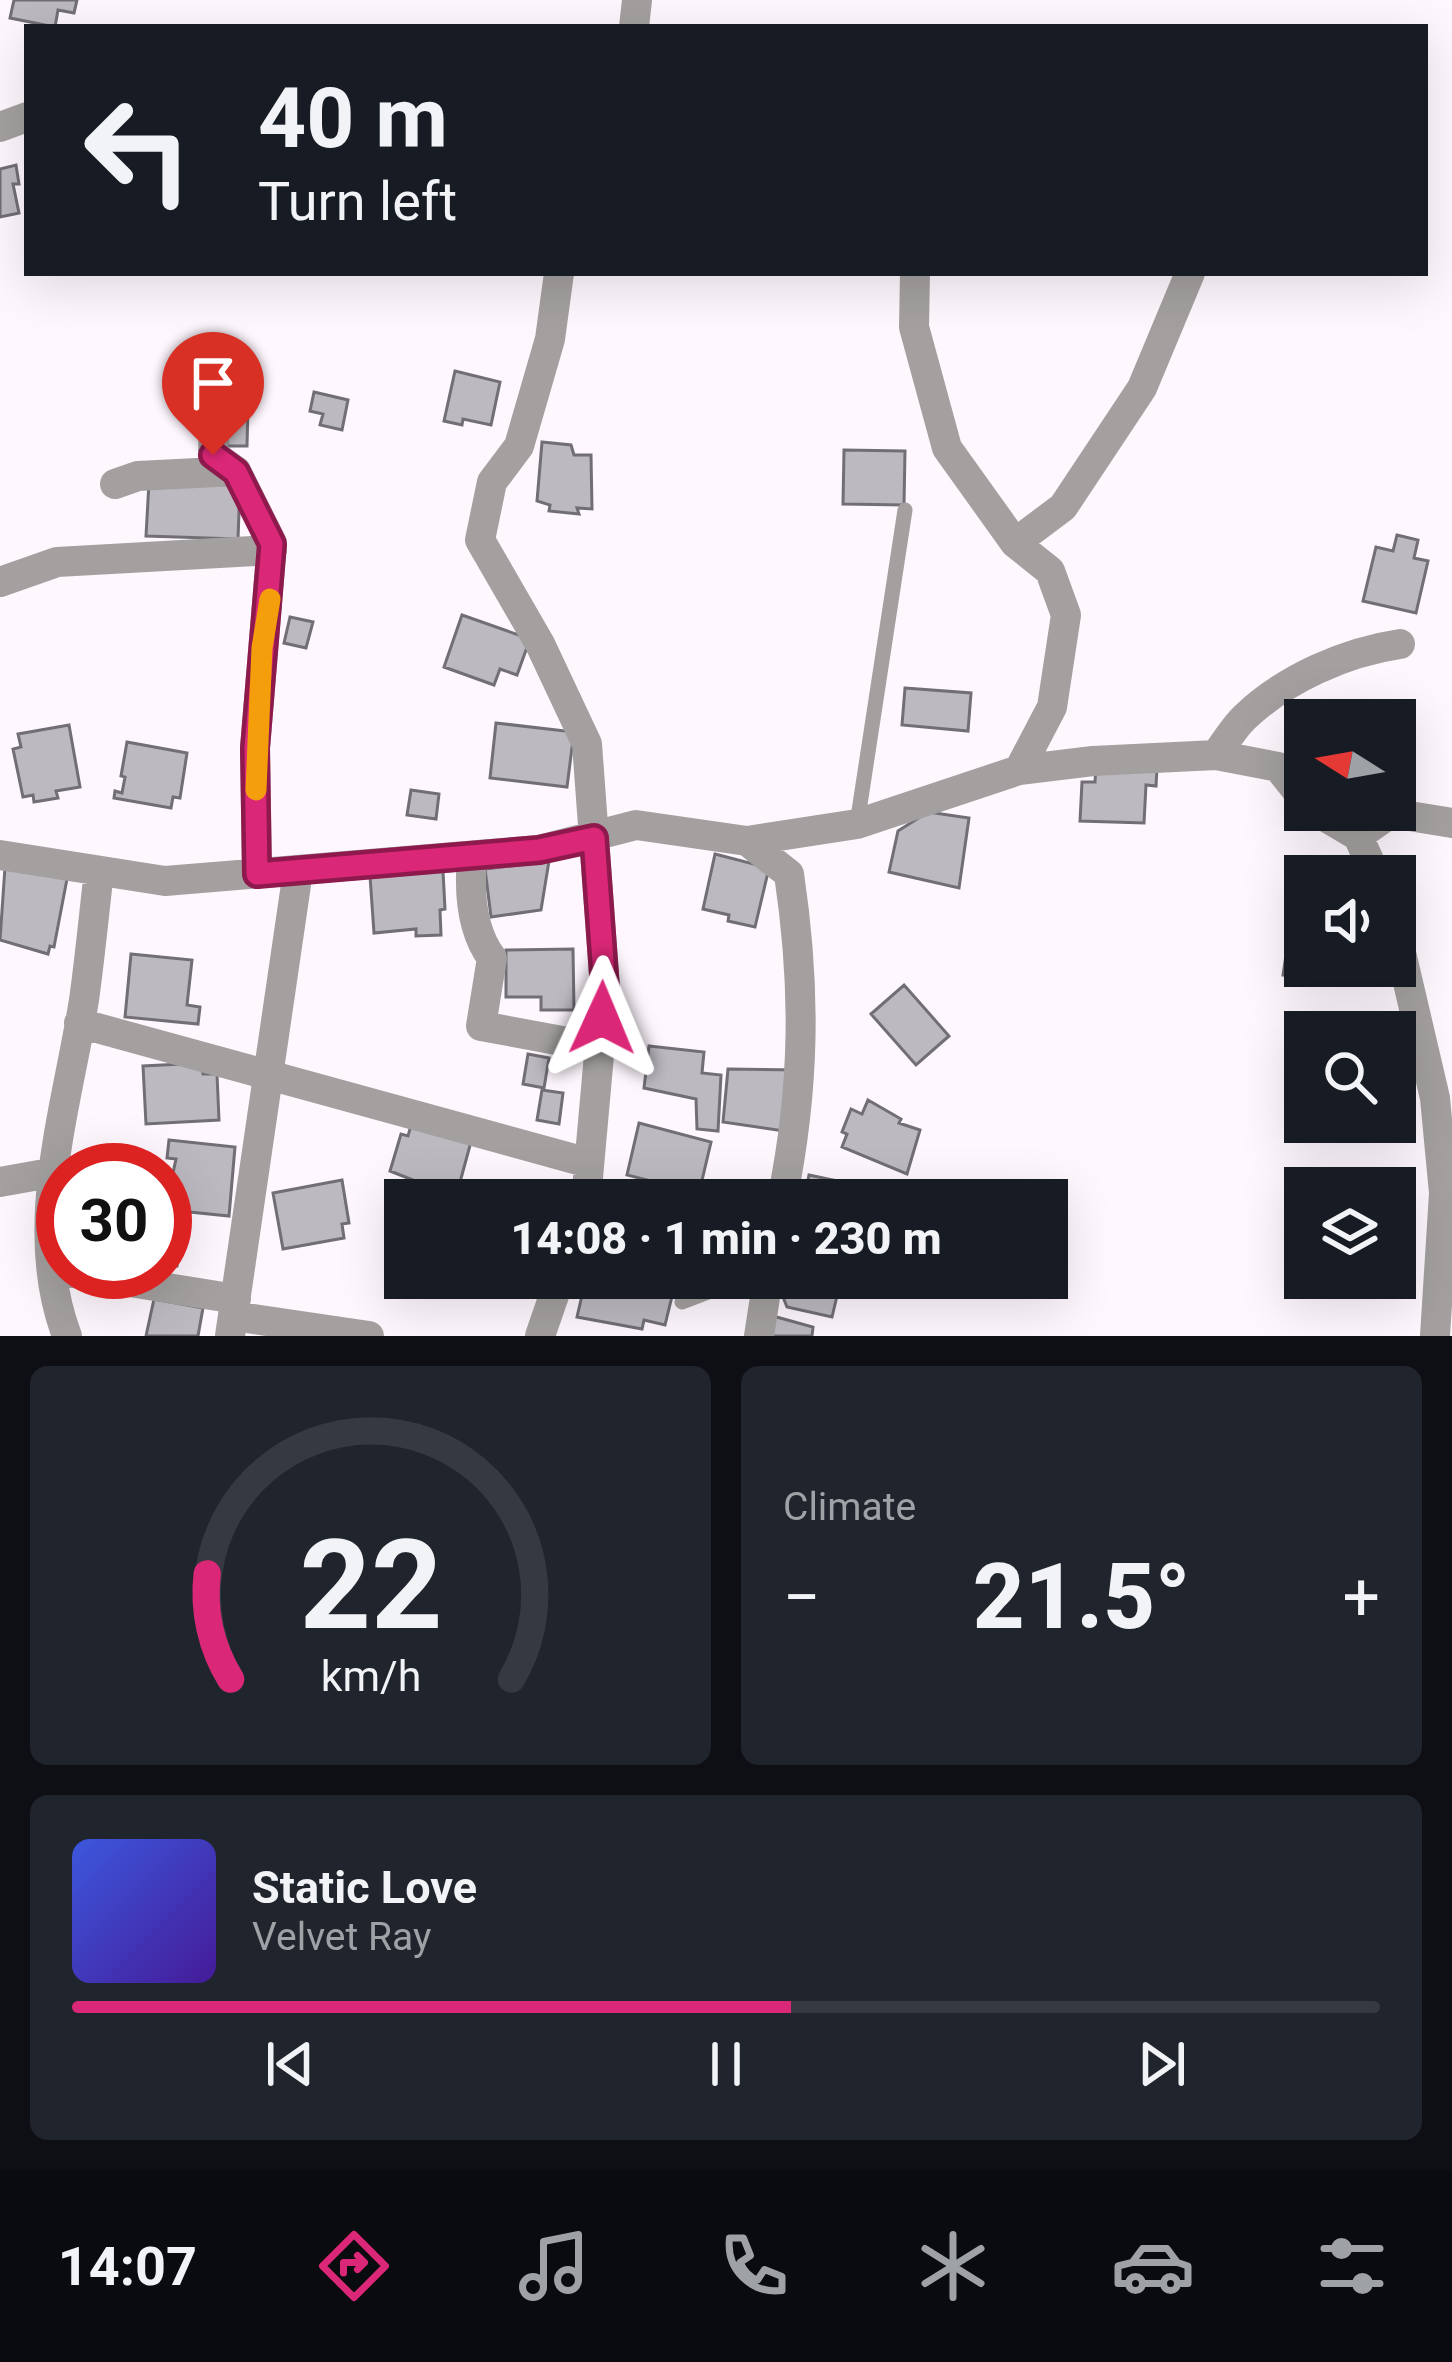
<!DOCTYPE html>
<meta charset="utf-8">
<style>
body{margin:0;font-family:Roboto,sans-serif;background:#20242c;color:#f1f3f6;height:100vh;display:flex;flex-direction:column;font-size:45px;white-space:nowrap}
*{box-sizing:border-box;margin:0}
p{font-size:39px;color:#9ea1a6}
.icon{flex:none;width:66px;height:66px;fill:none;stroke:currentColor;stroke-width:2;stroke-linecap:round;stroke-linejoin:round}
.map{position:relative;height:1336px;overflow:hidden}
.sheet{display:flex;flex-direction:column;gap:30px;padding:30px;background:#0d0f14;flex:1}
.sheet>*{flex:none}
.hud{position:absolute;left:24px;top:24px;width:1404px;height:252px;border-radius:0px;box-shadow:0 12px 48px #0002;background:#171b24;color:#f1f3f6;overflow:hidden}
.needle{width:78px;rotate:281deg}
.controls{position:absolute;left:1284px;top:699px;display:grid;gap:24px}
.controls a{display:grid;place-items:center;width:132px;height:132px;border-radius:0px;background:#171b24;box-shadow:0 12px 48px #0002;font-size:60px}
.speed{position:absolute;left:36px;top:1143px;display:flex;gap:24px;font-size:60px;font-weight:700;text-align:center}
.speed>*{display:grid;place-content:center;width:156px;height:156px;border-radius:50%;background:#171b24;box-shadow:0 12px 48px #0002;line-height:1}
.speed .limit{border:18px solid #d22;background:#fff;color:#111}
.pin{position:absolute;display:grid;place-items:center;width:102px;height:102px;color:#fff;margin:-123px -51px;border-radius:50% 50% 50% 0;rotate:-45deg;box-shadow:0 0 12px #0007}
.pin .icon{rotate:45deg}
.me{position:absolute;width:132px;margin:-66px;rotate:1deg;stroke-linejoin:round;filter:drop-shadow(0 0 9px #0008)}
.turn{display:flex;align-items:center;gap:42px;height:252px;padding:0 36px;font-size:54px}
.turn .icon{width:156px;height:156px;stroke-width:2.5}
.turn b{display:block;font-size:84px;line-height:102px}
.big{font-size:90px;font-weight:800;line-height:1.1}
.sheet .card{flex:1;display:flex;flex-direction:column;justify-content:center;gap:18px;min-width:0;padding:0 42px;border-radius:18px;background:#20242c}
.sheet .dial{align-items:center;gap:0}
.dial svg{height:312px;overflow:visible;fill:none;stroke:#363941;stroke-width:7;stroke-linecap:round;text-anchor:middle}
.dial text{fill:#f1f3f6;stroke:none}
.song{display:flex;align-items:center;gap:36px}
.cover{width:144px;height:144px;border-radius:18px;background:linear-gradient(135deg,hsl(230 70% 55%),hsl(260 70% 35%))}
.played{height:12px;border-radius:6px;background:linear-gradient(90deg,#db2777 55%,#363941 55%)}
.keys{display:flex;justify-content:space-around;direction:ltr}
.heat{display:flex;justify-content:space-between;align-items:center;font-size:66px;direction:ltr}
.sheet .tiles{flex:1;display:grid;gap:30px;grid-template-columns:1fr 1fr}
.card:last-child{grid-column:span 2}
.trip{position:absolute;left:384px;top:1179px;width:684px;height:120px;border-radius:0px;background:#171b24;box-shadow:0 12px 48px #0002;font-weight:800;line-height:120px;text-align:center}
.menu{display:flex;height:192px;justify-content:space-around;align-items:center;background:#090b0e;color:#9ea1a6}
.menu .icon{width:84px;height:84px}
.menu .current{color:#db2777}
.menu b{font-size:54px;color:#f1f3f6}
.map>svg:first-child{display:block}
</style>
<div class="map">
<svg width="1452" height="1336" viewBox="0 0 1452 1336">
<rect width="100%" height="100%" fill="#fef7fe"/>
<!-- building -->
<path fill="#bcb9c0" stroke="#716f75" stroke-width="3" d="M 14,0 L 77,0 L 74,13 L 58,10 L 55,27 L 10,18 Z
M 16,165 L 19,184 L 13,184 L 19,213 L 0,217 L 0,169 Z
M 455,371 L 500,382 L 491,425 L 463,419 L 462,425 L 444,421 Z
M 314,392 L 348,400 L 342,430 L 320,425 L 323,414 L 310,411 Z
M 227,406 L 248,407 L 247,446 L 227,446 Z
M 542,442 L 571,445 L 574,455 L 591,455 L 592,509 L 577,508 L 579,514 L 549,511 L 550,505 L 537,501 Z
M 844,450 L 905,451 L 904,505 L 843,504 Z
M 149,482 L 240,485 L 238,539 L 146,536 Z
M 1397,535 L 1418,540 L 1414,558 L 1428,561 L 1416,613 L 1363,601 L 1376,547 L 1393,551 Z
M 462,615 L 530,639 L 517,675 L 500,669 L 494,685 L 444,667 Z
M 290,617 L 313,622 L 306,648 L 284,643 Z
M 905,688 L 971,693 L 968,731 L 902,725 Z
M 496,723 L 574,732 L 567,787 L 490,778 Z
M 69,725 L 80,787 L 56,791 L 58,798 L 34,802 L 33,795 L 23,797 L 13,749 L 21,747 L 18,734 Z
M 127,742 L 187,753 L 180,798 L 173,797 L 171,808 L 114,798 L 115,791 L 122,793 L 125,777 L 121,776 Z
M 1096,765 L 1157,768 L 1156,786 L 1146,785 L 1144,823 L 1080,821 L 1082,782 L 1095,782 Z
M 411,790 L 439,794 L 436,819 L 407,815 Z
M 928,812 L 969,818 L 959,888 L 889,872 L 898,831 Z
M 715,854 L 769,868 L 755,927 L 728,921 L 729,915 L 703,909 Z
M 549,861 L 541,910 L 491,917 L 485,869 Z
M 5,867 L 67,879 L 54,947 L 50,946 L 48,954 L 0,940 Z
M 443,871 L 445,909 L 440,910 L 441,935 L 416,936 L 416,929 L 374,933 L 370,876 Z
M 1293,909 L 1305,911 L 1305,966 L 1345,966 L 1343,979 L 1315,974 L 1316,969 L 1307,968 L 1305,979 L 1283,975 Z
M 573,949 L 574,1010 L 541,1010 L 541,997 L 506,997 L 506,950 Z
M 131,954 L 192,960 L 187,1005 L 200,1007 L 198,1024 L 125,1017 Z
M 904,985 L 949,1036 L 916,1065 L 871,1014 Z
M 649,1046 L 704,1052 L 702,1073 L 721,1075 L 718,1131 L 697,1129 L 696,1099 L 644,1088 Z
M 528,1054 L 549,1058 L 544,1088 L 523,1084 Z
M 202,1063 L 203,1074 L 217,1074 L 219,1120 L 146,1124 L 143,1066 Z
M 728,1069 L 797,1070 L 791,1132 L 723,1122 Z
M 542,1090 L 563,1093 L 559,1124 L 537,1120 Z
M 868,1100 L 901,1119 L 899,1123 L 920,1130 L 907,1174 L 842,1147 L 847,1134 L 842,1132 L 851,1109 L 862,1114 Z
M 412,1122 L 472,1138 L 456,1197 L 390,1171 L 401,1134 L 408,1136 Z
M 639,1123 L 711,1142 L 699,1193 L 649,1185 L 651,1181 L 627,1175 Z
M 169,1140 L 235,1147 L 229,1216 L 179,1211 L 180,1197 L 168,1196 L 176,1159 L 167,1158 Z
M 809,1175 L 875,1189 L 873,1200 L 804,1200 Z
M 342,1180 L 349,1223 L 342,1224 L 344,1238 L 283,1249 L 273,1193 Z
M 165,1217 L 179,1218 L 178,1231 L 166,1230 L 165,1241 Z
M 405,1226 L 405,1251 L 393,1242 Z
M 165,1241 L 179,1241 L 177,1266 L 165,1266 Z
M 586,1278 L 631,1278 L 674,1288 L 665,1325 L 644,1320 L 642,1329 L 577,1317 Z
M 790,1278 L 841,1279 L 832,1317 L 787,1307 L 783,1297 L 771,1295 L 775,1279 L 789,1282 Z
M 154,1299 L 203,1308 L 198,1336 L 146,1336 Z
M 773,1316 L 813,1327 L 812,1336 L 769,1336 Z"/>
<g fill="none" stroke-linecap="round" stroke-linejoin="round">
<!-- service -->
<path stroke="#a4a0a0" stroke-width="15" d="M 857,824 L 905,510
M 682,1302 L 745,1278"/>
<!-- minor -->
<path stroke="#a4a0a0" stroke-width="30" d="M 634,27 L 637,0
M 0,127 L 27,117
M 559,273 L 550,339 L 519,446 L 492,482 L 480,540 L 540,644 L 587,744 L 605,988 L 586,1200
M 915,273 L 914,327 L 947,448 L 1015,543 L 1050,571 L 1066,615 L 1052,707 L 1019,770
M 215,391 L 213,455 L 236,471 L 272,543 L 255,748 L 257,874
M 115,484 L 138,476 L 236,471
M 1015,543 L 1063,507 L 1142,388 L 1190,273
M 0,582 L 57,562 L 272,550
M 1216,755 C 1225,743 1234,727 1245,717 C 1286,678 1346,652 1400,644
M 1314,810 L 1358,836 L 1376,876
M 1358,836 L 1391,813 L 1452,823
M 747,841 L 857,824 L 1019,770 L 1093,761 L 1216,755 L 1278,767 L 1305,801
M 0,855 L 165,881 L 539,850 L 636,825 L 747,841 L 789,874 C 806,988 805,1087 782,1200
M 472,857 C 469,891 471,930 492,958 L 481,1026 L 600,1048
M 1395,927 L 1435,1098 L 1444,1193 L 1435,1336
M 79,1023 L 589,1163
M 0,1182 L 50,1173
M 67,1272 L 236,1299
M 233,1316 L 369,1336
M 67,1336 C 26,1229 67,1108 84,1000 C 90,957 94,914 99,871
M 230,1336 L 298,871
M 540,1336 L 560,1278
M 759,1336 L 768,1278"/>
</g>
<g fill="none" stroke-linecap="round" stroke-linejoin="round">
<!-- route casing -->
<g stroke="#8e194d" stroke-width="30">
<path id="route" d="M 213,455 L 236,472 L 272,544 L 255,748 L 257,874 L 539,850 L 594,838 L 605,988 L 602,1018"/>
</g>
<!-- route -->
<use href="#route" stroke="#db2777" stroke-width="21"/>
<!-- slow -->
<path stroke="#f59e0b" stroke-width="21" d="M 256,790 L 262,648 L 270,599"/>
</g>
</svg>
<div class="controls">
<a><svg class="needle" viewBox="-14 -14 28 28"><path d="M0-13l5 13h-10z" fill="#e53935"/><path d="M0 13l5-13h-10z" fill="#9ea1a6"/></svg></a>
<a><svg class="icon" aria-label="sound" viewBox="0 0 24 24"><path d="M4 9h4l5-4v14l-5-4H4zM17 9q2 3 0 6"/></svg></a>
<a><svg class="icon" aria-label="search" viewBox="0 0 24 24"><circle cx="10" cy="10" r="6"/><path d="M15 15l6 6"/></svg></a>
<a><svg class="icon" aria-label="layers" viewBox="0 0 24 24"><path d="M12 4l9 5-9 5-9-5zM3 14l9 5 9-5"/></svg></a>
</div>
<div class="speed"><div class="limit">30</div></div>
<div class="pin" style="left:213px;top:455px;background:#d93025"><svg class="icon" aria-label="arrive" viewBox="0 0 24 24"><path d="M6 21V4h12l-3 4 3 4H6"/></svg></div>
<svg class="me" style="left:602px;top:1018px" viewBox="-20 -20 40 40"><path d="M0-17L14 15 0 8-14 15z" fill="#db2777" stroke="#fff" stroke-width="4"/></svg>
<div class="trip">14:08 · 1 min · 230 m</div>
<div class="hud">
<div class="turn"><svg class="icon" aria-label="left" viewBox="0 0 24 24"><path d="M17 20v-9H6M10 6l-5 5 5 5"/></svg><div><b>40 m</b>Turn left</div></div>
</div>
</div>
<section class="sheet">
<div class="tiles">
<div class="card dial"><svg viewBox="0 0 100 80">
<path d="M14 69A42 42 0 1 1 86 69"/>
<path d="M14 69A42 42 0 0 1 8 42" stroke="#db2777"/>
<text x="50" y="56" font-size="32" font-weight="700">22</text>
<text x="50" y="72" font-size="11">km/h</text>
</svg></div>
<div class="card"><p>Climate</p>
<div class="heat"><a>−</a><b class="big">21.5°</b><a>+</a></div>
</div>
<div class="card">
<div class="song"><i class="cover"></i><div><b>Static Love</b><p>Velvet Ray</p></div></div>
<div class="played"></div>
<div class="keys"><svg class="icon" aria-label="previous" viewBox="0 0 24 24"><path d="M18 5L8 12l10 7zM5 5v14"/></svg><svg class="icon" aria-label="pause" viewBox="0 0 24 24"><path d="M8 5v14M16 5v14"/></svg><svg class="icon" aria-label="next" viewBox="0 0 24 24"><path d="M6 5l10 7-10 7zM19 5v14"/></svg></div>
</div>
</div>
</section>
<nav class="menu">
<b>14:07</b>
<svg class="icon current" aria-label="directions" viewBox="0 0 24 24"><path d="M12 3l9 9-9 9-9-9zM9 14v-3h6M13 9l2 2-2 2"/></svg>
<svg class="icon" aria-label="music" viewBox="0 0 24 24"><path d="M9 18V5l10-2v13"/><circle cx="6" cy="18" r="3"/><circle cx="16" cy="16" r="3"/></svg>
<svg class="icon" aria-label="phone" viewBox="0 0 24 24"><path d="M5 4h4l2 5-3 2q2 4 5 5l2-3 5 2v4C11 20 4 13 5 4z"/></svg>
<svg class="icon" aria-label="climate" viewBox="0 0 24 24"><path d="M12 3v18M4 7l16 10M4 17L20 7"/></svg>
<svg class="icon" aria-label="car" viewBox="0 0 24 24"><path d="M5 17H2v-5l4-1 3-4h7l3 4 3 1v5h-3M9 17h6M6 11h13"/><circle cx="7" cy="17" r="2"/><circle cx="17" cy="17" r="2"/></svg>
<svg class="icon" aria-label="filters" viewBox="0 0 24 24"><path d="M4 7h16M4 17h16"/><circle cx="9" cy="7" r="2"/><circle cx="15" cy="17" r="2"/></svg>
</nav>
